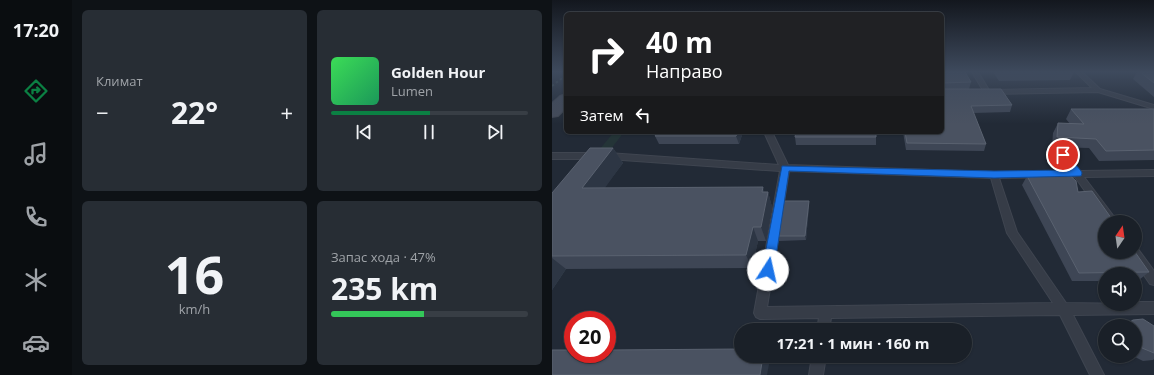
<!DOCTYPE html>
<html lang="ru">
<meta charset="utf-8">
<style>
body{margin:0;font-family:"Open Sans",sans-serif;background:#272d34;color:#f1f3f6;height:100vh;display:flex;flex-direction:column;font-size:15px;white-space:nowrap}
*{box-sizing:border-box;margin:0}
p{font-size:13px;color:#9fa3a8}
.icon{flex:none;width:22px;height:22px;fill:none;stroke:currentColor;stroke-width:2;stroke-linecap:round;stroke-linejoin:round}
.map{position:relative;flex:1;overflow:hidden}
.side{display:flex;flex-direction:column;gap:10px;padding:10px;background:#0e1216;width:480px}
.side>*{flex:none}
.banner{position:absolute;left:12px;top:12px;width:380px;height:122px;border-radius:6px;box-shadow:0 1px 3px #0004,0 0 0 1px #383e45;background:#202124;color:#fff;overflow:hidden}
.needle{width:26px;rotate:13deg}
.buttons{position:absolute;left:546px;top:215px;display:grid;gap:8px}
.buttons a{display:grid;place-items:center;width:44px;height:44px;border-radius:50%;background:#1a2028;box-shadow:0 1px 3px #0004,0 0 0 1px #383e45;font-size:20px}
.speed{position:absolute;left:12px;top:311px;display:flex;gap:8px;font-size:20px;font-weight:700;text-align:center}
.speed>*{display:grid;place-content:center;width:52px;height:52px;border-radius:50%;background:#1a2028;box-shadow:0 1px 3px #0004,0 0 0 1px #383e45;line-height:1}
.speed .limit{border:6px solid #d22;background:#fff;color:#111}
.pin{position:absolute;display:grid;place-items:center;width:34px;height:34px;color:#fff;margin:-17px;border:2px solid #fff;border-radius:50%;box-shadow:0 1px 4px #0007}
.me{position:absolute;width:44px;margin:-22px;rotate:10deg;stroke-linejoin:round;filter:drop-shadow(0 0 3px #0008)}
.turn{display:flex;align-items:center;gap:14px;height:84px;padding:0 16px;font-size:18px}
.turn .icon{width:52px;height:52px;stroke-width:2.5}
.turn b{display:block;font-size:28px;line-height:34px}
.then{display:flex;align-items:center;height:38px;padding:0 16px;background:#0003;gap:8px;font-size:15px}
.big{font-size:30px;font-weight:700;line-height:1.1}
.side .card{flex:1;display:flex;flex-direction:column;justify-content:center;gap:6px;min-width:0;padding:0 14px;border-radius:6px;background:#272d34}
.side .dial{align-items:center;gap:0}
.dial b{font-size:52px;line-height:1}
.song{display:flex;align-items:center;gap:12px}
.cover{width:48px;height:48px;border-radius:6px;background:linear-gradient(135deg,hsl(130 70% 55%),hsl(150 70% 35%))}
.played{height:4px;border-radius:2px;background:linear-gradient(90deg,#0b8043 50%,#383e45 50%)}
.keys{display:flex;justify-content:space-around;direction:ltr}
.heat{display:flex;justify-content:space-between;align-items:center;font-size:22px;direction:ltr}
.charge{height:6px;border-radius:3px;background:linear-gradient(90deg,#34c759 47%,#383e45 0)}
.side .tiles{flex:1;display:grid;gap:10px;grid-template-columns:repeat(2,1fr)}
.trip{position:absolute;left:182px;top:323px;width:238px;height:40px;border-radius:20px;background:#1a2028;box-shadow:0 1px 3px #0004,0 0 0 1px #383e45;font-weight:700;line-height:40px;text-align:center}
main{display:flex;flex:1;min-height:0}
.tab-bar{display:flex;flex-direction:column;width:72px;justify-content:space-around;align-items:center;background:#0a0d10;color:#9fa3a8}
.tab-bar .icon{width:28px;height:28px}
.tab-bar .on{color:#0b8043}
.tab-bar b{font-size:18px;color:#f1f3f6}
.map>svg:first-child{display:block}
</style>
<main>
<nav class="tab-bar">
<b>17:20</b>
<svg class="icon on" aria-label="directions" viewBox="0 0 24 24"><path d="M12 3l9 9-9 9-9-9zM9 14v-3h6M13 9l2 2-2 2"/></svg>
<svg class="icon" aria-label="music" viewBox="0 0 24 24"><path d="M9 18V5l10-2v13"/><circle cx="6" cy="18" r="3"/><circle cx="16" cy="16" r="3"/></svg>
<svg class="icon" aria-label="phone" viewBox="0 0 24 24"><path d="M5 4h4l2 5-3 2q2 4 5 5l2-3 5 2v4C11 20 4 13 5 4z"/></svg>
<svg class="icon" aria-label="climate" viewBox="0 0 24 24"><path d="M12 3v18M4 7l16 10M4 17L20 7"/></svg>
<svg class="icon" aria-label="car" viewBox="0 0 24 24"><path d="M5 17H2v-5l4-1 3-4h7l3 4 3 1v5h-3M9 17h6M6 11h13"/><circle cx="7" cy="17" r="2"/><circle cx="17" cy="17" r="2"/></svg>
</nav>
<section class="side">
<div class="tiles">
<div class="card"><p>Климат</p>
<div class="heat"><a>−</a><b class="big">22°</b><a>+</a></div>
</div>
<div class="card">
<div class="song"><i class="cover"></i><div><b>Golden Hour</b><p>Lumen</p></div></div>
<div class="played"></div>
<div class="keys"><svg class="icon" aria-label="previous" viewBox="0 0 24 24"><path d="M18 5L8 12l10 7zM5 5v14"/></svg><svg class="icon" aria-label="pause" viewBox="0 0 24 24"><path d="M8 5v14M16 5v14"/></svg><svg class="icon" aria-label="next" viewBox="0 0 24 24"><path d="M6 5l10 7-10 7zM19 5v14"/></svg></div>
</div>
<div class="card dial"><b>16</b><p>km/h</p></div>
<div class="card"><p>Запас хода · 47%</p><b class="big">235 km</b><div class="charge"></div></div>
</div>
</section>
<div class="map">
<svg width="602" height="375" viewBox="0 0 602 375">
<rect width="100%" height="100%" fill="#222a36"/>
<!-- green -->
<path fill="#243437" d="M 62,132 L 72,132 L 59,149 L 47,150 Z"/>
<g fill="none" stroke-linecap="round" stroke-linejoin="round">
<!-- service casing -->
<g stroke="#3f4550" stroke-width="2">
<path id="service" d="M 420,72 L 426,72 L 437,90 L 540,88 L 524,72 L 530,72 L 548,89 L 602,105 L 602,109 L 546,92 L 435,94 L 432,92 Z
M 212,132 L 220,132 L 236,165 L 442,172 L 518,171 L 507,155 L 511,152 L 514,153 L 528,171 L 602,170 L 602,176 L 532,177 L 566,222 L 555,222 L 523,177 L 447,178 L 465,232 L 514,303 L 583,304 L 583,302 L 602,302 L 602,314 L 521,315 L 552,375 L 538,375 L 508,315 L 279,318 L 277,330 L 265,330 L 267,318 L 208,319 L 204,317 L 202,313 L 228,171 L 56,159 L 52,156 L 56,153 L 227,165 ZM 237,171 L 439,178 L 455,233 L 501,303 L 215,307 Z
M 0,153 L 43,153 L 47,156 L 43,159 L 0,159 Z
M 583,248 L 586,249 L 602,271 L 602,285 L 598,284 L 578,255 L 577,252 L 583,252 Z
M 260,356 L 274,356 L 271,375 L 257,375 Z"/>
</g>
<!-- secondary casing -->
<g stroke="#3f4550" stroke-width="2">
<path id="secondary" d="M 14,94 L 14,108 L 6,116 L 0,117 L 0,103 L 8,96 Z"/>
</g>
<!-- path -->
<path stroke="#3d4d4f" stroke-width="2" stroke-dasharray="2.5 2.5" stroke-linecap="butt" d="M 0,86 L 14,75"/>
<!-- service -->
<use href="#service" fill="#363c47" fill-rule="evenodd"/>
<!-- secondary -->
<use href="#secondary" fill="#444b59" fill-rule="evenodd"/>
</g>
<!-- wall -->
<path fill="#3e4655" d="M 390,72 L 419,82 L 417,89 L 397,89 L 460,105 L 458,112 L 421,113 L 434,144 L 432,151 L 354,150 L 351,132 L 390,132 Z
M 441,72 L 522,72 L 518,80 L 447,81 Z
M 585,72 L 602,72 L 602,97 L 581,79 Z
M 519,109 L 602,109 L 602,160 L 547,161 L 537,148 L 500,147 L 501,133 L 506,123 L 518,124 L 514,119 Z
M 106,132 L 191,132 L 187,144 L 107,144 L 103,136 Z
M 243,137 L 324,137 L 324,145 L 244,145 Z
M 61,148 L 71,163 L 52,188 L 216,192 L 220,207 L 214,241 L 206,241 L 200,268 L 14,269 L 0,290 L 0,193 Z
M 475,176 L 526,192 L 597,272 L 587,280 L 583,280 L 583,274 L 553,274 L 553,281 L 520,281 L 470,185 Z
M 257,201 L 257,206 L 254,240 L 227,241 L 226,236 Z
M 581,320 L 602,326 L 602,359 L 601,360 L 591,361 L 581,356 L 583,356 L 583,326 L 572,326 Z"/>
<!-- shaded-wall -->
<path fill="#2d3644" d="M 186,132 L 191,132 L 187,144 L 184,136 Z
M 61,148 L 71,163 L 42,203 L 30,188 Z
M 211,187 L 215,200 L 216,192 L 220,207 L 214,241 L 209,227 L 210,192 Z
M 257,201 L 257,206 L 254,240 L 253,236 Z
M 201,227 L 206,241 L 200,268 L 194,255 Z
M 0,258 L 14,269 L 0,290 Z
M 211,356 L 216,356 L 218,359 L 215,375 L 208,375 Z"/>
<!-- building -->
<path fill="#4a5261" stroke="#5a6270" d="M 390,72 L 413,72 L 419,82 L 391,83 L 390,84 Z
M 588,72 L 602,72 L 602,83 Z
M 390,86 L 390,89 L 449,89 L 460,105 L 419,106 L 434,144 L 355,143 L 353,132 L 390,132 Z
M 519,109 L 602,109 L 602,150 L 554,151 L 544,139 L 505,137 L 506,123 L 532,124 Z
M 106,132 L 186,132 L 184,136 L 103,136 Z
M 244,132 L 324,132 L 324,137 L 243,137 Z
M 38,148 L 61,148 L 30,188 L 211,187 L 210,192 L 216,192 L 209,227 L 201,227 L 194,255 L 0,256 L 0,193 Z
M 489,171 L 513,171 L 524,181 L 526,192 L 540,191 L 562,222 L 553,222 L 553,252 L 583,252 L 597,272 L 527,273 L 475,176 Z
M 232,201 L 257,201 L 253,236 L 226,236 Z
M 591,319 L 602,326 L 602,353 L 590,348 L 583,340 L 583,326 L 578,326 L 578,322 L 581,320 Z
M 189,349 L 189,356 L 211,356 L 208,375 L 0,375 L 0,350 L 21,350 L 21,354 L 55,354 L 55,350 Z"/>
<!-- sky -->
<linearGradient id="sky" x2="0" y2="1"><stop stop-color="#13171e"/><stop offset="0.58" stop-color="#3e4a5d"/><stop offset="1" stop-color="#3e4a5d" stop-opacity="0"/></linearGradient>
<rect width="602" height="124" fill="url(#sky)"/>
<!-- route -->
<path fill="#1a73e8" stroke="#114b97" d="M 511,152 L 514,153 L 529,171 L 530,173 L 529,176 L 442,178 L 237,171 L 222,270 L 220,273 L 216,275 L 212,273 L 210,270 L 230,166 L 442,171 L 519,170 L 507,155 Z"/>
</svg>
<div class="buttons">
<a><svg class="needle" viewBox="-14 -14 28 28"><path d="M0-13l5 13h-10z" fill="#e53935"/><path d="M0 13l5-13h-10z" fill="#9fa3a8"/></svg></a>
<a><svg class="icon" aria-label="sound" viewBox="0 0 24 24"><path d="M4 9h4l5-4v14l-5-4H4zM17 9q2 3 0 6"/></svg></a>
<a><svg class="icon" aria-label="search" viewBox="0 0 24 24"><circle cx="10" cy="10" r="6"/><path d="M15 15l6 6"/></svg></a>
</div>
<div class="speed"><div class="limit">20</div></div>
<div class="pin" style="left:511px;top:155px;background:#d93025"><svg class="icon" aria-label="arrive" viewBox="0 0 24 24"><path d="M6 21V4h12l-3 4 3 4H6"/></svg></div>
<svg class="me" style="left:216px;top:270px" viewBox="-20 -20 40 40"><circle r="19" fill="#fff"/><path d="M0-13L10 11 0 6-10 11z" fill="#1a73e8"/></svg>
<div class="trip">17:21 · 1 мин · 160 m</div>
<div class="banner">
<div class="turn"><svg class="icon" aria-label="right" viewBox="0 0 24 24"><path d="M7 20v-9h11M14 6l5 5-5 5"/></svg><div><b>40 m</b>Направо</div></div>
<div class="then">Затем<svg class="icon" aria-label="left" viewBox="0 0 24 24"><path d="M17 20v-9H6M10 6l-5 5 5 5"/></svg></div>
</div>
</div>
</main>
